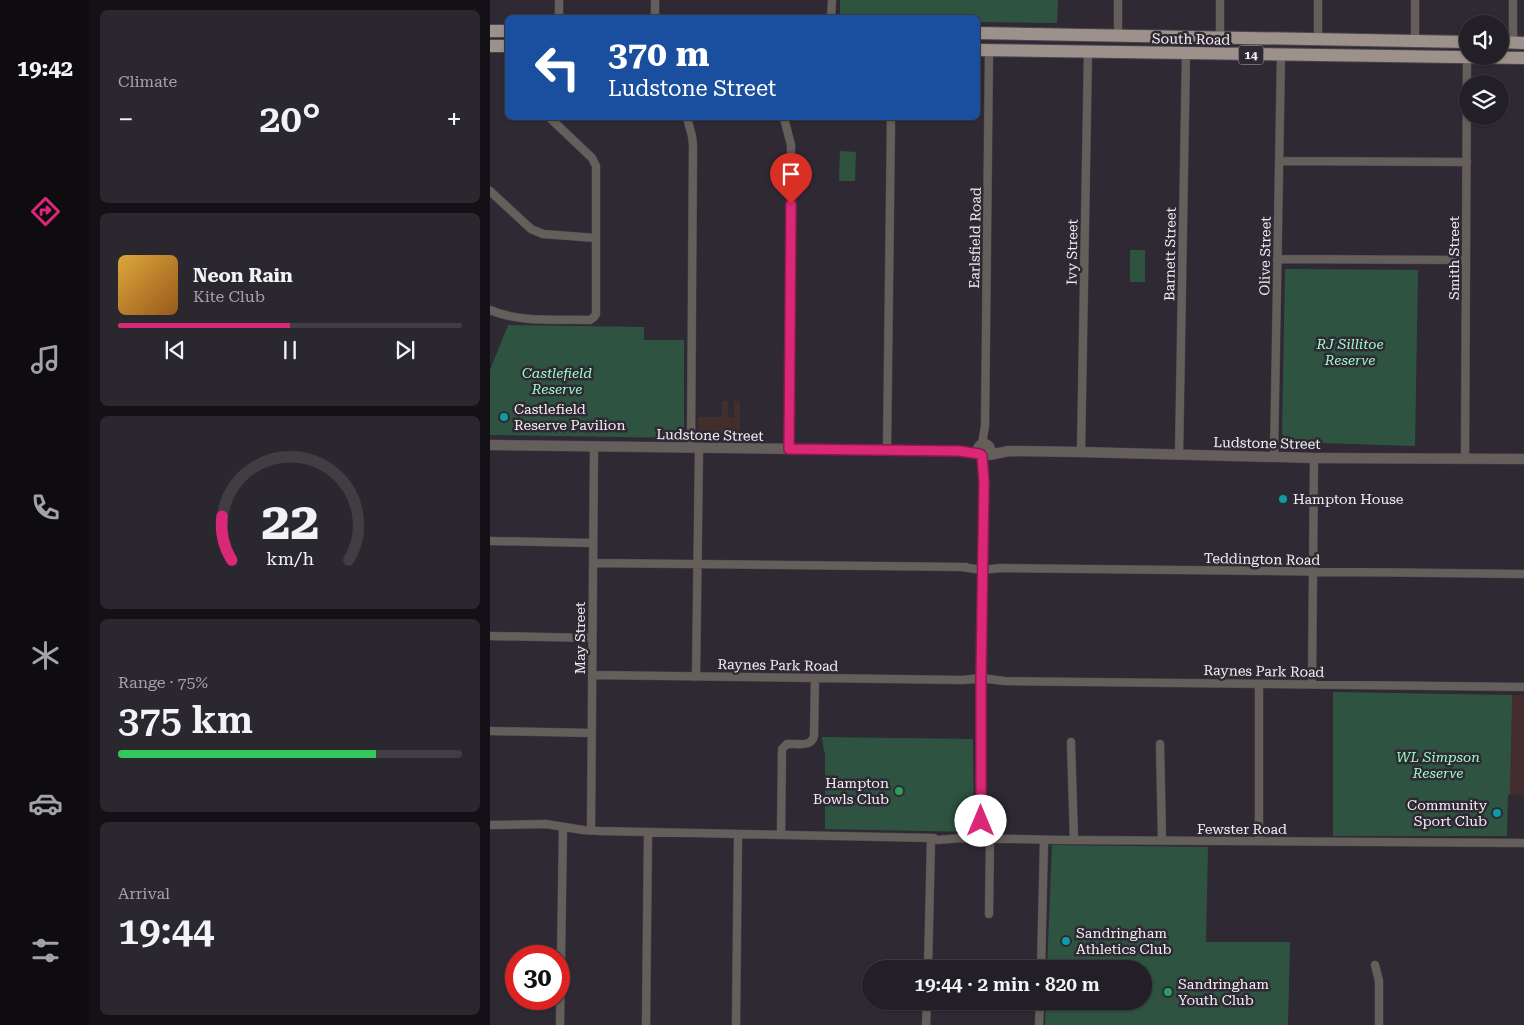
<!DOCTYPE html>
<meta charset="utf-8">
<style>
body{margin:0;font-family:"Roboto Serif",serif;background:#2b272e;color:#f1f3f6;height:100vh;display:flex;flex-direction:column;font-size:19px;white-space:nowrap}
*{box-sizing:border-box;margin:0}
p{font-size:16px;color:#a3a2a7}
.icon{flex:none;width:28px;height:28px;fill:none;stroke:currentColor;stroke-width:2;stroke-linecap:round;stroke-linejoin:round}
.map{position:relative;flex:1;overflow:hidden}
.drawer{display:flex;flex-direction:column;gap:10px;padding:10px;background:#131115;width:400px}
.drawer>*{flex:none}
.banner{position:absolute;left:15px;top:15px;width:475px;height:105px;border-radius:8px;box-shadow:0 1px 4px #0004,0 0 0 1px #403d43;background:#1a4fa0;color:#fff;overflow:hidden}
.fabs{position:absolute;left:969px;top:15px;display:grid;gap:10px}
.fabs a{display:grid;place-items:center;width:50px;height:50px;border-radius:50%;background:#231f26;box-shadow:0 1px 4px #0004,0 0 0 1px #403d43;font-size:25px}
.speed{position:absolute;left:15px;top:945px;display:flex;gap:10px;font-size:25px;font-weight:700;text-align:center}
.speed>*{display:grid;place-content:center;width:65px;height:65px;border-radius:50%;background:#231f26;box-shadow:0 1px 4px #0004,0 0 0 1px #403d43;line-height:1}
.speed .limit{border:8px solid #d22;background:#fff;color:#111}
.pin{position:absolute;display:grid;place-items:center;width:42px;height:42px;color:#fff;margin:-51px -21px;border-radius:50% 50% 50% 0;rotate:-45deg;box-shadow:0 0 5px #0007}
.pin .icon{rotate:45deg}
.me{position:absolute;width:55px;margin:-28px;rotate:0deg;stroke-linejoin:round;filter:drop-shadow(0 0 4px #0008)}
.turn{display:flex;align-items:center;gap:18px;height:105px;padding:0 20px;font-size:22px}
.turn .icon{width:65px;height:65px;stroke-width:2.5}
.turn b{display:block;font-size:35px;line-height:42px}
.big{font-size:38px;font-weight:600;line-height:1.1}
.drawer .widget{flex:1;display:flex;flex-direction:column;justify-content:center;gap:8px;min-width:0;padding:0 18px;border-radius:8px;background:#2b272e}
.drawer .dial{align-items:center;gap:0}
.dial svg{height:130px;overflow:visible;fill:none;stroke:#403d43;stroke-width:7;stroke-linecap:round;text-anchor:middle}
.dial text{fill:#f1f3f6;stroke:none}
.song{display:flex;align-items:center;gap:15px}
.cover{width:60px;height:60px;border-radius:8px;background:linear-gradient(135deg,hsl(40 70% 55%),hsl(30 70% 35%))}
.played{height:5px;border-radius:2px;background:linear-gradient(90deg,#db2777 50%,#403d43 50%)}
.keys{display:flex;justify-content:space-around;direction:ltr}
.heat{display:flex;justify-content:space-between;align-items:center;font-size:28px;direction:ltr}
.charge{height:8px;border-radius:4px;background:linear-gradient(90deg,#34c759 75%,#403d43 0)}
.trip{position:absolute;left:372px;top:960px;width:290px;height:50px;border-radius:25px;background:#231f26;box-shadow:0 1px 4px #0004,0 0 0 1px #403d43;font-weight:600;line-height:50px;text-align:center}
main{display:flex;flex:1;min-height:0}
.menu{display:flex;flex-direction:column;width:90px;justify-content:space-around;align-items:center;background:#0e0c0f;color:#a3a2a7}
.menu .icon{width:35px;height:35px}
.menu .active{color:#db2777}
.menu b{font-size:22px;color:#f1f3f6}
.map>svg:first-child{display:block}
</style>
<main>
<nav class="menu">
<b>19:42</b>
<svg class="icon active" aria-label="directions" viewBox="0 0 24 24"><path d="M12 3l9 9-9 9-9-9zM9 14v-3h6M13 9l2 2-2 2"/></svg>
<svg class="icon" aria-label="music" viewBox="0 0 24 24"><path d="M9 18V5l10-2v13"/><circle cx="6" cy="18" r="3"/><circle cx="16" cy="16" r="3"/></svg>
<svg class="icon" aria-label="phone" viewBox="0 0 24 24"><path d="M5 4h4l2 5-3 2q2 4 5 5l2-3 5 2v4C11 20 4 13 5 4z"/></svg>
<svg class="icon" aria-label="climate" viewBox="0 0 24 24"><path d="M12 3v18M4 7l16 10M4 17L20 7"/></svg>
<svg class="icon" aria-label="car" viewBox="0 0 24 24"><path d="M5 17H2v-5l4-1 3-4h7l3 4 3 1v5h-3M9 17h6M6 11h13"/><circle cx="7" cy="17" r="2"/><circle cx="17" cy="17" r="2"/></svg>
<svg class="icon" aria-label="filters" viewBox="0 0 24 24"><path d="M4 7h16M4 17h16"/><circle cx="9" cy="7" r="2"/><circle cx="15" cy="17" r="2"/></svg>
</nav>
<section class="drawer">
<div class="widget"><p>Climate</p>
<div class="heat"><a>−</a><b class="big">20°</b><a>+</a></div>
</div>
<div class="widget">
<div class="song"><i class="cover"></i><div><b>Neon Rain</b><p>Kite Club</p></div></div>
<div class="played"></div>
<div class="keys"><svg class="icon" aria-label="previous" viewBox="0 0 24 24"><path d="M18 5L8 12l10 7zM5 5v14"/></svg><svg class="icon" aria-label="pause" viewBox="0 0 24 24"><path d="M8 5v14M16 5v14"/></svg><svg class="icon" aria-label="next" viewBox="0 0 24 24"><path d="M6 5l10 7-10 7zM19 5v14"/></svg></div>
</div>
<div class="widget dial"><svg viewBox="0 0 100 80">
<path d="M14 69A42 42 0 1 1 86 69"/>
<path d="M14 69A42 42 0 0 1 8 42" stroke="#db2777"/>
<text x="50" y="56" font-size="32" font-weight="700">22</text>
<text x="50" y="72" font-size="11">km/h</text>
</svg></div>
<div class="widget"><p>Range · 75%</p><b class="big">375 km</b><div class="charge"></div></div>
<div class="widget"><p>Arrival</p><b class="big">19:44</b></div>
</section>
<div class="map">
<svg width="1034" height="1025" viewBox="0 0 1034 1025">
<rect width="100%" height="100%" fill="#2f2933"/>
<!-- commercial -->
<path fill="#422e2b" d="M 232,401 L 238,401 L 238,417 L 244,418 L 244,401 L 250,401 L 250,436 L 208,435 L 208,417 L 232,417 Z"/>
<!-- education -->
<path fill="#422d2c" d="M 1021,695 L 1034,695 L 1034,795 L 1018,795 Z"/>
<!-- green -->
<path fill="#2e5441" d="M 350,0 L 568,0 L 567,23 L 488,22 L 488,18 L 350,17 Z
M 350,151 L 366,152 L 365,181 L 349,181 Z
M 640,250 L 655,250 L 655,282 L 640,282 Z
M 795,269 L 928,270 L 925,446 L 800,442 L 792,434 Z
M 18,325 L 154,327 L 154,340 L 194,340 L 194,438 L 0,435 L 0,370 Z
M 843,692 L 1022,695 L 1020,794 L 1018,795 L 1017,836 L 843,836 Z
M 332,737 L 483,739 L 484,832 L 335,829 L 335,752 L 334,752 Z
M 562,845 L 718,847 L 716,942 L 800,942 L 798,1025 L 555,1025 L 556,1001 L 654,1001 L 654,969 L 557,969 Z"/>
<g fill="none" stroke-linecap="round" stroke-linejoin="round">
<!-- minor casing -->
<g stroke="#4a454e" stroke-width="9">
<path id="minor" d="M 628,0 L 628,35
M 730,0 L 730,37
M 828,0 L 828,39
M 925,0 L 925,40
M 1023,0 L 1023,43
M 69,18 L 69,0
M 165,18 L 165,0
M 341,18 L 342,0
M 197,118 L 202,136 L 203,146 L 201,448
M 294,118 L 301,145 L 299,449
M 789,161 L 977,162
M 0,191 L 41,229 L 53,234 L 106,238
M 787,259 L 976,260
M 0,310 C 30,323 67,319 100,320 L 104,317 L 106,314 L 106,166 L 102,158 L 60,118
M 492,444 L 495,426 L 499,51
M 397,450 L 401,118
M 591,452 L 598,52
M 689,455 L 696,54
M 784,457 L 791,55
M 975,459 L 977,58
M 0,541 L 103,543
M 103,563 L 476,567
M 471,567 L 493,570 L 510,568 L 1034,574
M 0,636 L 102,638
M 102,675 L 473,680 L 491,678 L 514,681 L 1034,687
M 206,677 L 209,449
M 769,684 L 769,841
M 822,684 L 824,458
M 0,731 L 102,733
M 581,742 L 584,840
M 670,744 L 672,841
M 0,825 L 56,824 L 93,830 L 110,831 L 444,838
M 101,830 L 104,447
M 291,835 L 292,749 L 297,744 C 307,743 321,748 324,736 L 325,678
M 441,838 L 448,840 L 471,838 L 573,840 L 1034,843
M 491,838 L 491,678 L 494,482 L 492,456
M 499,914 L 500,839
M 885,965 L 889,981 L 889,1025
M 438,969 L 441,838
M 551,969 L 554,840
M 70,1025 L 73,827
M 156,1025 L 158,832
M 246,1025 L 248,834
M 436,1025 L 437,1001
M 549,1025 L 550,1001"/>
</g>
<!-- tertiary casing -->
<g stroke="#4a454e" stroke-width="11">
<path id="tertiary" d="M488 450a6 6 0 1 1 12 0a6 6 0 1 1-12 0Z
M 0,445 L 469,451 L 490,454
M 499,455 L 519,451 L 591,452 L 824,458 L 1034,459"/>
</g>
<!-- primary casing -->
<g stroke="#4a454e" stroke-width="14">
<path id="primary" d="M 0,31 L 18,31
M 488,33 L 978,42
M 1010,42 L 1034,43
M 0,46 L 18,46
M 488,50 L 1034,58"/>
</g>
<!-- minor -->
<use href="#minor" stroke="#655f5c" stroke-width="8"/>
<!-- tertiary -->
<use href="#tertiary" stroke="#655f5c" stroke-width="10"/>
<!-- primary -->
<use href="#primary" stroke="#9d928b" stroke-width="12"/>
</g>
<g fill="none" stroke-linecap="round" stroke-linejoin="round">
<!-- route casing -->
<g stroke="#8e194d" stroke-width="12">
<path id="route" d="M 301,204 L 299,449 L 469,451 L 490,454 L 492,456 L 494,482 L 491,678 L 491,821"/>
</g>
<!-- route -->
<use href="#route" stroke="#db2777" stroke-width="9"/>
</g>
<!-- markers -->
<g fill="#0f9aa8" stroke="#2f2933" stroke-width="2">
<circle cx="14" cy="417" r="5"/>
<circle cx="793" cy="499" r="5"/>
<circle cx="1007" cy="813" r="5"/>
<circle cx="576" cy="941" r="5"/>
</g>
<g fill="#2e9e5b" stroke="#2f2933" stroke-width="2">
<circle cx="409" cy="791" r="5"/>
<circle cx="678" cy="992" r="5"/>
</g>
<g text-anchor="middle" stroke-width="5" stroke-linejoin="round" paint-order="stroke">
<!-- shield labels -->
<rect fill="#2f2933" stroke="#b8b3bb" stroke-width="1" x="748.5" y="45.5" width="25" height="19" rx="4"/>
<g font-size="12" font-weight="bold" fill="#f2eef5">
<text x="761" y="59">14</text>
</g>
<!-- street labels -->
<g font-size="14" fill="#f2eef5" stroke="#2f2933">
<text transform="translate(701 39) rotate(1)" y="5">South Road</text>
<text transform="translate(485 238) rotate(-89)" y="5">Earlsfield Road</text>
<text transform="translate(582 252) rotate(-89)" y="5">Ivy Street</text>
<text transform="translate(680 254) rotate(-89)" y="5">Barnett Street</text>
<text transform="translate(775 256) rotate(-89)" y="5">Olive Street</text>
<text transform="translate(964 258) rotate(-90)" y="5">Smith Street</text>
<text transform="translate(220 435) rotate(1)" y="5">Ludstone Street</text>
<text transform="translate(777 443) rotate(1)" y="5">Ludstone Street</text>
<text transform="translate(772 559) rotate(1)" y="5">Teddington Road</text>
<text transform="translate(90 638) rotate(-90)" y="5">May Street</text>
<text transform="translate(288 665) rotate(1)" y="5">Raynes Park Road</text>
<text transform="translate(774 671) rotate(1)" y="5">Raynes Park Road</text>
<text x="752" y="834">Fewster Road</text>
</g>
<!-- park labels -->
<g font-size="14" font-style="italic" fill="#9bfcca" stroke="#2f2933">
<text x="860" y="349">RJ Sillitoe<tspan x="860" dy="16">Reserve</tspan></text>
<text x="67" y="378">Castlefield<tspan x="67" dy="16">Reserve</tspan></text>
<text x="948" y="762">WL Simpson<tspan x="948" dy="16">Reserve</tspan></text>
</g>
<!-- poi labels -->
<g font-size="14" fill="#f2eef5" stroke="#2f2933" text-anchor="start">
<text x="24" y="414">Castlefield<tspan x="24" dy="16">Reserve Pavilion</tspan></text>
<text x="803" y="504">Hampton House</text>
<text x="399" y="788" text-anchor="end">Hampton<tspan x="399" dy="16">Bowls Club</tspan></text>
<text x="997" y="810" text-anchor="end">Community<tspan x="997" dy="16">Sport Club</tspan></text>
<text x="586" y="938">Sandringham<tspan x="586" dy="16">Athletics Club</tspan></text>
<text x="688" y="989">Sandringham<tspan x="688" dy="16">Youth Club</tspan></text>
</g>
</g>
</svg>
<div class="fabs">
<a><svg class="icon" aria-label="sound" viewBox="0 0 24 24"><path d="M4 9h4l5-4v14l-5-4H4zM17 9q2 3 0 6"/></svg></a>
<a><svg class="icon" aria-label="layers" viewBox="0 0 24 24"><path d="M12 4l9 5-9 5-9-5zM3 14l9 5 9-5"/></svg></a>
</div>
<div class="speed"><div class="limit">30</div></div>
<div class="pin" style="left:301px;top:204px;background:#d93025"><svg class="icon" aria-label="arrive" viewBox="0 0 24 24"><path d="M6 21V4h12l-3 4 3 4H6"/></svg></div>
<svg class="me" style="left:491px;top:821px" viewBox="-20 -20 40 40"><circle r="19" fill="#fff"/><path d="M0-13L10 11 0 6-10 11z" fill="#db2777"/></svg>
<div class="trip">19:44 · 2 min · 820 m</div>
<div class="banner">
<div class="turn"><svg class="icon" aria-label="left" viewBox="0 0 24 24"><path d="M17 20v-9H6M10 6l-5 5 5 5"/></svg><div><b>370 m</b>Ludstone Street</div></div>
</div>
</div>
</main>
